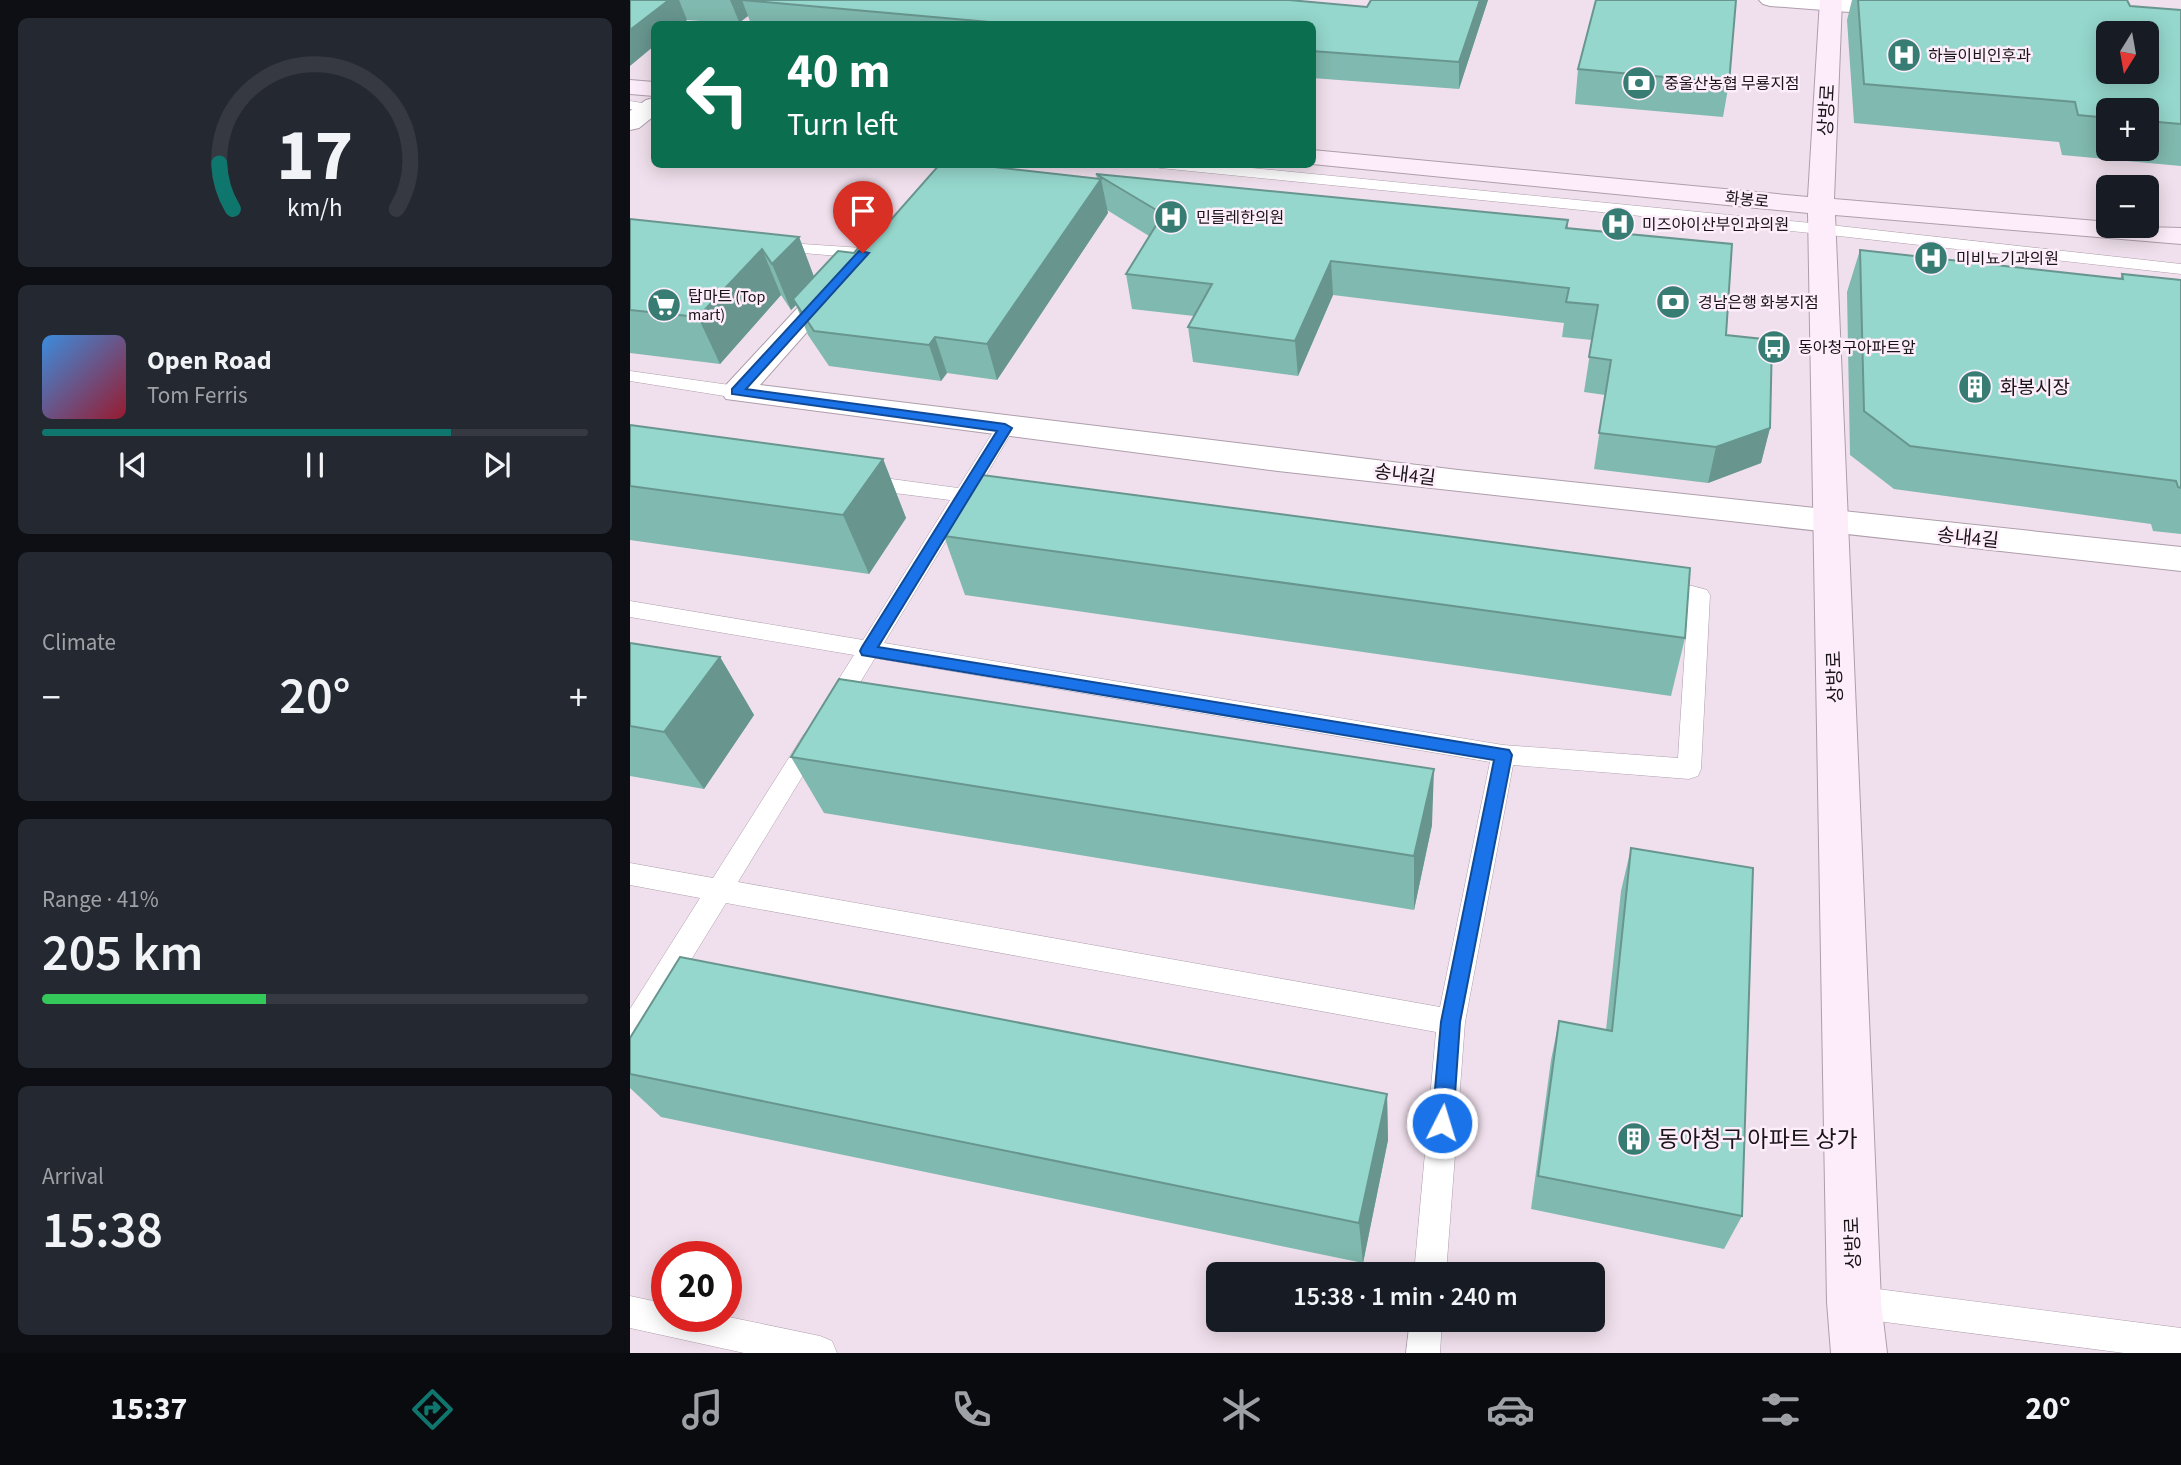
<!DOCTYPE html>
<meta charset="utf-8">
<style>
body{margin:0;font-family:"Source Sans 3","Noto Sans KR",sans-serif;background:#242831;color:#f1f3f6;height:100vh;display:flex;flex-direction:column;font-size:26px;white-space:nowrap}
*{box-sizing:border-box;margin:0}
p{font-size:23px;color:#9ea1a6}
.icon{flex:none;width:38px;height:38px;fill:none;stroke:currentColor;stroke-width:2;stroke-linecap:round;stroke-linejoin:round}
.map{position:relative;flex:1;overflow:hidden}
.panel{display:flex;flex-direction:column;gap:18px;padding:18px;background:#0d0f14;width:630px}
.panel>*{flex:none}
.hud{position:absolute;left:21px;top:21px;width:665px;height:147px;border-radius:10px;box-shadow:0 4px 18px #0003;background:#0b6e4f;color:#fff;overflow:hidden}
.needle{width:46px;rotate:191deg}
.controls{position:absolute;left:1466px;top:21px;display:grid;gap:14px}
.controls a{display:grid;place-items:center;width:63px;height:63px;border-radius:10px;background:#171b24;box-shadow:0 4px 18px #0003;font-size:35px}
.speed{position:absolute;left:21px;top:1241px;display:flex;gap:14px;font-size:35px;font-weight:700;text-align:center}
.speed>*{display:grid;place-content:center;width:91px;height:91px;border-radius:50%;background:#171b24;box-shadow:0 4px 18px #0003;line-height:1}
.speed .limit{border:10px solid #d22;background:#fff;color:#111}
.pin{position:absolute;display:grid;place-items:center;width:60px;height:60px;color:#fff;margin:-72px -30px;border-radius:50% 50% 50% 0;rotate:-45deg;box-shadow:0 0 7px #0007}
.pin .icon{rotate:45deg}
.me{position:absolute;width:77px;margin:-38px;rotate:5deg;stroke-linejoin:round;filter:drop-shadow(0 0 5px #0008)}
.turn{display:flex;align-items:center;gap:24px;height:147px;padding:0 21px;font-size:32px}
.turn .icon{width:91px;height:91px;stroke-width:2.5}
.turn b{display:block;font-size:49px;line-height:60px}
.big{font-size:52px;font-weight:600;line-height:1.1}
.panel .tile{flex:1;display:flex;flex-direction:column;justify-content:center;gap:10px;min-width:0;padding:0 24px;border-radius:10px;background:#242831}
.panel .dial{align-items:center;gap:0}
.dial svg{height:182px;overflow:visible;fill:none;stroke:#363941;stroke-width:7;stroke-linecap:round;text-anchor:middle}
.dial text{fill:#f1f3f6;stroke:none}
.song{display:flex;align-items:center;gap:21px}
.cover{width:84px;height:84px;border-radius:10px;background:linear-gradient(135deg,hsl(210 70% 55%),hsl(350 70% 35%))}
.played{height:7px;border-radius:4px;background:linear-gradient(90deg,#0f766e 75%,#363941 75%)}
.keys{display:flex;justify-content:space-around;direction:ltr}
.heat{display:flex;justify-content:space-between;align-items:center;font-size:38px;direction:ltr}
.charge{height:10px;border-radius:5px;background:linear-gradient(90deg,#34c759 41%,#363941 0)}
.trip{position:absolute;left:576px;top:1262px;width:399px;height:70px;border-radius:10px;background:#171b24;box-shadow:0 4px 18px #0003;font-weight:600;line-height:70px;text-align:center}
.tabs{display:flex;height:112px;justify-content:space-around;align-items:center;background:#090b0e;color:#9ea1a6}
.tabs .icon{width:49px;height:49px}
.tabs .current{color:#0f766e}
.tabs b{font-size:32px;color:#f1f3f6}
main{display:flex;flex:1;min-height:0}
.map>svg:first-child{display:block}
</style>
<main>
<section class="panel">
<div class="tile dial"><svg viewBox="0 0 100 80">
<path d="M14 69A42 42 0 1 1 86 69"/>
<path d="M14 69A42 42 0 0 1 8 49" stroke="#0f766e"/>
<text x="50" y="56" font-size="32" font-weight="700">17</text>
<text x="50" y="72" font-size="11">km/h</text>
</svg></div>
<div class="tile">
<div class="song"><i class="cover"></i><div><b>Open Road</b><p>Tom Ferris</p></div></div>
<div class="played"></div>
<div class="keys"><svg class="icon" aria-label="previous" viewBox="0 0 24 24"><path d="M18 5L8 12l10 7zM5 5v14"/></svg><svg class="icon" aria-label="pause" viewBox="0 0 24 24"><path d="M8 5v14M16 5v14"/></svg><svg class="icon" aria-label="next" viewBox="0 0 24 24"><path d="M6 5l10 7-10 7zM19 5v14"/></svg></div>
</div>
<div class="tile"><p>Climate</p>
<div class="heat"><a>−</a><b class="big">20°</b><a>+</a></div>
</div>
<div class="tile"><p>Range · 41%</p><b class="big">205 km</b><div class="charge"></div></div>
<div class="tile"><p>Arrival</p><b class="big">15:38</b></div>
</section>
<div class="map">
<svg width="1551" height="1353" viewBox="0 0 1551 1353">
<rect width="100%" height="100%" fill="#f0e0ed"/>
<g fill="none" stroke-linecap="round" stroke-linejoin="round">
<!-- lane casing -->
<g stroke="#ae9eab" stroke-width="1">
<path id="lane" d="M 0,101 L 24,105 L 24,113 L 0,109 Z
M 523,164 L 581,164 L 1191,224 L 1551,264 L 1551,274 L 1191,234 L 530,168 Z
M 142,242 L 233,248 L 241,253 L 233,258 L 136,250 L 134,247 Z
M 0,371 L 107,386 L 116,392 L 107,398 L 0,381 Z
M 375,422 L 384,428 L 347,491 L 375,495 L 378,500 L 375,505 L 368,507 L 339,503 L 254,643 L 873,745 L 1048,758 L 1058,601 L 1022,595 L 1019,590 L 1022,585 C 1038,580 1061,585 1077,590 L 1080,595 L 1071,769 L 1068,776 L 1059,779 L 883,765 L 835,1022 L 816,1274 L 784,1274 L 806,1032 L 96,903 L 10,1043 L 0,1047 L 0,1009 L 70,898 L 0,885 L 0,863 L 83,878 L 174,734 L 182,732 L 190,734 L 194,741 L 108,882 L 810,1007 L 860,762 L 245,658 L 212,712 L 204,715 L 196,712 L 192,706 L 224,655 L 0,617 L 0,601 L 233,640 L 320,500 L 232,489 L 225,487 L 222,482 L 225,477 L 232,475 L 328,488 L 368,424 Z
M 1224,1286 L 1551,1328 L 1551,1353 L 1494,1353 L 1224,1318 L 1213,1313 L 1208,1302 L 1213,1291 Z
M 0,1296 L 37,1304 L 37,1316 L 94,1316 L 190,1336 L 202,1341 L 207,1353 L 114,1353 L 0,1328 Z
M 780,1320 L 812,1320 L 810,1353 L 776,1353 Z"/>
</g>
<!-- street casing -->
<g stroke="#ae9eab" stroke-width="2">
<path id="street" d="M 1129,0 L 1224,0 L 1271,4 L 1279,5 L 1282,10 L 1279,15 L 1271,16 L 1140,6 L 1133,4 Z
M 24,98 L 24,116 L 9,128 L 0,130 L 0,111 L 16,100 Z
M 208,272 L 218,275 L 222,281 L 130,385 L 828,470 L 1551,547 L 1551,571 L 648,471 L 96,399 L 91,392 L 96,385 L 198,275 Z"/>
</g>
<!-- secondary casing -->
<g stroke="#ae9eab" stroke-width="2">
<path id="secondary" d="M 1190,0 L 1212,0 L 1204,199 L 1479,222 L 1479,226 L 1551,228 L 1551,244 L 1205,215 L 1251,1302 L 1257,1353 L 1201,1353 L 1197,1302 L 1178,213 L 682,164 L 682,150 L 1178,197 Z
M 0,80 L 24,82 L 24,96 L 0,94 Z"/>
</g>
<!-- lane -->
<use href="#lane" fill="#fff" fill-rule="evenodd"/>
<!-- street -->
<use href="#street" fill="#fff" fill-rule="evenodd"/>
<!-- secondary -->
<use href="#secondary" fill="#fdedfa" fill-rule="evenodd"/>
</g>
<!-- wall -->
<path fill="#80b9af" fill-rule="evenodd" d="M 0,0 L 659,0 L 737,7 L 858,0 L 829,89 L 682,78 L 682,24 L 121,24 L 118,16 L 110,22 L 110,24 L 57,20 L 52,24 L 24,24 Z
M 1222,0 L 1497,0 L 1500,6 L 1551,10 L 1551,166 L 1432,155 L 1429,142 L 1224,123 L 1217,20 ZM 1479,110 L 1517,110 L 1517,149 L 1479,149 Z
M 948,69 L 1099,83 L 1093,117 L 945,104 Z
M 466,174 L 938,220 L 938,228 L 1096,335 L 1140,428 L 1131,463 L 1078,483 L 964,469 L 975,395 L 954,392 L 962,340 L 932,337 L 934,323 L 703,295 L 668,376 L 563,362 L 558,327 L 564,316 L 502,309 L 496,274 L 519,236 L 477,210 L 478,213 L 367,380 L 317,373 L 311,381 L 199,366 L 178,335 L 166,305 L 161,310 L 151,295 L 90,364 L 0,353 L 0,219 L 169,237 L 184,277 L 237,247 L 467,178 Z
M 1230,250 L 1490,279 L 1492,274 L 1551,280 L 1551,534 L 1523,531 L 1521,524 L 1264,489 L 1220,455 L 1217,292 Z
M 0,425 L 253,459 L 276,518 L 239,574 L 0,540 Z
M 314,536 L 1055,638 L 1041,696 L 335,595 Z
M 0,643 L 90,657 L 124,715 L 74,789 L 0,776 Z
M 161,757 L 802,825 L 784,910 L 194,813 Z
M 1001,848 L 1112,1216 L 1094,1249 L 901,1209 L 921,1060 L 929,1021 L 976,1030 L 991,891 Z
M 0,1038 L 757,1094 L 758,1140 L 733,1263 L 31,1117 L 0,1088 Z"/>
<!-- shaded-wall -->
<path fill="#68968f" d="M 39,0 L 49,0 L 57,20 L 52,24 L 24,24 L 24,46 L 0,66 L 0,30 Z
M 100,0 L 136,0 L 112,0 L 118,16 L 110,22 L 110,24 Z
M 850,0 L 858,0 L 829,89 L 829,62 Z
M 471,179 L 478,213 L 367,380 L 357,344 Z
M 169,237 L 186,282 L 163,299 L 166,305 L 161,310 L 142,264 Z
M 132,249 L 151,295 L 90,364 L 68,317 Z
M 701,261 L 703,295 L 668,376 L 665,341 Z
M 305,337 L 317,373 L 311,381 L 299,345 Z
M 1140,428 L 1131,463 L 1078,483 L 1086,447 Z
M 253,459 L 276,518 L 239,574 L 213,515 Z
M 90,657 L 124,715 L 74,789 L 34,732 Z
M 804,769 L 802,825 L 784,910 L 784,856 Z
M 757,1094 L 758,1140 L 733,1263 L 729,1223 Z"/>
<!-- building -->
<path fill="#95d7cc" stroke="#68968f" stroke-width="2" fill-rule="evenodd" d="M 0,0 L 39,0 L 0,30 Z
M 112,0 L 659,0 L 737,7 L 741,0 L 850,0 L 829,62 L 682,51 L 682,24 L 382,24 Z
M 966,0 L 1106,0 L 1099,83 L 948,69 Z
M 1228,0 L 1497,0 L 1500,6 L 1551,10 L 1551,124 L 1517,121 L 1517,110 L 1479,110 L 1479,118 L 1448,115 L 1445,102 L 1234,84 ZM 1479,33 L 1517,33 L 1517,72 L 1479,72 Z
M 310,164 L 338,164 L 471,179 L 357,344 L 305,337 L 299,345 L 184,331 L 163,299 L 208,251 L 224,253 L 230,246 L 237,247 Z
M 466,174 L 938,220 L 936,228 L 1102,244 L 1096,335 L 1142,340 L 1140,428 L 1086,447 L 969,433 L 981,360 L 959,357 L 968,305 L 936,302 L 939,288 L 701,261 L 665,341 L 558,327 L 582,284 L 496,274 L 533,214 Z
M 0,219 L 169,237 L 142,264 L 132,249 L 68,317 L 0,310 Z
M 1230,250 L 1493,279 L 1492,274 L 1551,280 L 1551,488 L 1548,487 L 1546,481 L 1280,446 L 1234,411 Z
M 0,425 L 253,459 L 213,515 L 0,486 Z
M 352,475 L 1060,568 L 1055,638 L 314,536 Z
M 0,643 L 90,657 L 34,732 L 0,726 Z
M 209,679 L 804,769 L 784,856 L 161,757 Z
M 1001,848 L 1123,868 L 1112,1216 L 908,1176 L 929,1021 L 982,1031 Z
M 50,957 L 757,1094 L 729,1223 L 0,1074 L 0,1038 Z"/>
<!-- route -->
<path fill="#1a73e8" stroke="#114b97" stroke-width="2" d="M 229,251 L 239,253 L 116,389 L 375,424 L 382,428 L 248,647 L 879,750 L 882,755 L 830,1022 L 823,1123 L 819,1130 L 812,1133 L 805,1130 L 802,1123 L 811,1022 L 864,760 L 232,655 L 230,651 L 232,647 L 367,431 L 102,394 L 102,389 Z"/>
<!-- icons -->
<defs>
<g id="hospital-disc" transform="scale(1.75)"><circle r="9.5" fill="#377d73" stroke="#feedfa"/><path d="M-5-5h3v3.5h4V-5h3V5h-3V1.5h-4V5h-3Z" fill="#fff"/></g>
<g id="bank-disc" transform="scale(1.75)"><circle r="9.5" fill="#377d73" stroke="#feedfa"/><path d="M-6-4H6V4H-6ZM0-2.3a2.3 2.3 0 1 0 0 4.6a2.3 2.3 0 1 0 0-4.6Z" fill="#fff"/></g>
<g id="supermarket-disc" transform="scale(1.75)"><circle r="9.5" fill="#377d73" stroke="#feedfa"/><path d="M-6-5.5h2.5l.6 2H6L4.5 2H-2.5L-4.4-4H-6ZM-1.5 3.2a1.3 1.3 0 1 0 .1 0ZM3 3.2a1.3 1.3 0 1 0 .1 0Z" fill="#fff"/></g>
<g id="bus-disc" transform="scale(1.75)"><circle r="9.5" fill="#377d73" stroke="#feedfa"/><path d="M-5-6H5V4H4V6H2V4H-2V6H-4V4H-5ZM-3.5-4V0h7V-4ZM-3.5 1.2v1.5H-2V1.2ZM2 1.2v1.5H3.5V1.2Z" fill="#fff"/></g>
<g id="building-disc" transform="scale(1.75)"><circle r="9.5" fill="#377d73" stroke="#feedfa"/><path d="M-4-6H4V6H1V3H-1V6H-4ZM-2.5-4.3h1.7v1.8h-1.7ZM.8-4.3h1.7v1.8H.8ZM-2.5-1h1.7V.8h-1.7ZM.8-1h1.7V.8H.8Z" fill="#fff"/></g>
</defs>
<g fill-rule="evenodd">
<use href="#hospital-disc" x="1274" y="55"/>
<use href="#bank-disc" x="1009" y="83"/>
<use href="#hospital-disc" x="541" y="217"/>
<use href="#hospital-disc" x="988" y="224"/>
<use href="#hospital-disc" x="1301" y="258"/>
<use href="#bank-disc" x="1043" y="302"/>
<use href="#supermarket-disc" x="34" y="305"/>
<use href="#bus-disc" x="1144" y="347"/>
<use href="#building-disc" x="1345" y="387"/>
<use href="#building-disc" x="1004" y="1139"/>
</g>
<g text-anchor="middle" stroke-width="5" stroke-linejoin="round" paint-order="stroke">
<!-- far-poi labels -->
<g font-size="16" fill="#191418" stroke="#feedfa" text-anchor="start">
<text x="1298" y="61">하늘이비인후과</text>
<text x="1034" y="89">중울산농협 무룡지점</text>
<text x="566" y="223">민들레한의원</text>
<text x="1012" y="230">미즈아이산부인과의원</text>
<text x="1326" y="264">미비뇨기과의원</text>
<text x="58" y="302">탑마트 (Top<tspan x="58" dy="18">mart)</tspan></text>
<text x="1068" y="308">경남은행 화봉지점</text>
<text x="1168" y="353">동아청구아파트앞</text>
</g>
<!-- far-street labels -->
<g font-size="16" fill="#191418" stroke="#feedfa">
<text transform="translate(1117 199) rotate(6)" y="6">화봉로</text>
</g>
<!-- street labels -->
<g font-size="19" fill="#191418" stroke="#feedfa">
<text transform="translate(1196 110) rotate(-87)" y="7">상방로</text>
<text transform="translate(775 474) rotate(7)" y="7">송내4길</text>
<text transform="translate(1338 537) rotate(6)" y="7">송내4길</text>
<text transform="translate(1204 677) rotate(-92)" y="7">상방로</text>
<text transform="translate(1222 1243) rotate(-92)" y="7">상방로</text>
</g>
<!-- poi labels -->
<g font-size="19" fill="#191418" stroke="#feedfa" text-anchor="start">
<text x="1370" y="394">화봉시장</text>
</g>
<!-- near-poi labels -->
<g font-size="23" fill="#191418" stroke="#feedfa" text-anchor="start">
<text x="1028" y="1147">동아청구 아파트 상가</text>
</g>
</g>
</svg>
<div class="controls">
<a><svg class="needle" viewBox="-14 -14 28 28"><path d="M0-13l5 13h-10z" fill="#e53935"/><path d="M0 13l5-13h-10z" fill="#9ea1a6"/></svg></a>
<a>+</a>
<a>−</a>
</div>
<div class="speed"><div class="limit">20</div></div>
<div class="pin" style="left:233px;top:253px;background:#d93025"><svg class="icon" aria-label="arrive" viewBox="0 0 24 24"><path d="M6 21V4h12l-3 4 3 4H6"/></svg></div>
<svg class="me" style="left:812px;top:1123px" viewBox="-20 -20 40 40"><circle r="17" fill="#1a73e8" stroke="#fff" stroke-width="3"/><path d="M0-11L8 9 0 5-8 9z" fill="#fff"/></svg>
<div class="trip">15:38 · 1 min · 240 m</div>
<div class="hud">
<div class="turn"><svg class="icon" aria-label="left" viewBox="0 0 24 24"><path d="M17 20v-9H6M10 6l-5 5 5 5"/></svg><div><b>40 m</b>Turn left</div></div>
</div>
</div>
</main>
<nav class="tabs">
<b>15:37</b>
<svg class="icon current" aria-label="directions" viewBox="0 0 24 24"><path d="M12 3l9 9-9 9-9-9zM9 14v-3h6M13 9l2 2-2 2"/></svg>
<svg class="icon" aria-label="music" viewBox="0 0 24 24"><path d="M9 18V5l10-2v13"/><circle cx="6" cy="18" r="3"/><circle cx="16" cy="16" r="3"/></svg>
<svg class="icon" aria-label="phone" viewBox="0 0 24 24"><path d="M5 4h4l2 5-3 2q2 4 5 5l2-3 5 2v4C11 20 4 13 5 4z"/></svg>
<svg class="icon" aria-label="climate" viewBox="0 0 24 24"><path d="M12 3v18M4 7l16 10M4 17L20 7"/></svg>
<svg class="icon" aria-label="car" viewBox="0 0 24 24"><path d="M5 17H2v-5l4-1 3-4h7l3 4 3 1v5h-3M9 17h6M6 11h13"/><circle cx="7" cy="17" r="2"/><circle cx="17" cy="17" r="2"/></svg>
<svg class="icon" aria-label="filters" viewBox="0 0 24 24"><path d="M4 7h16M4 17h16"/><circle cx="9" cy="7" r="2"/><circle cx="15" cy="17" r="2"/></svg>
<b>20°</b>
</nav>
